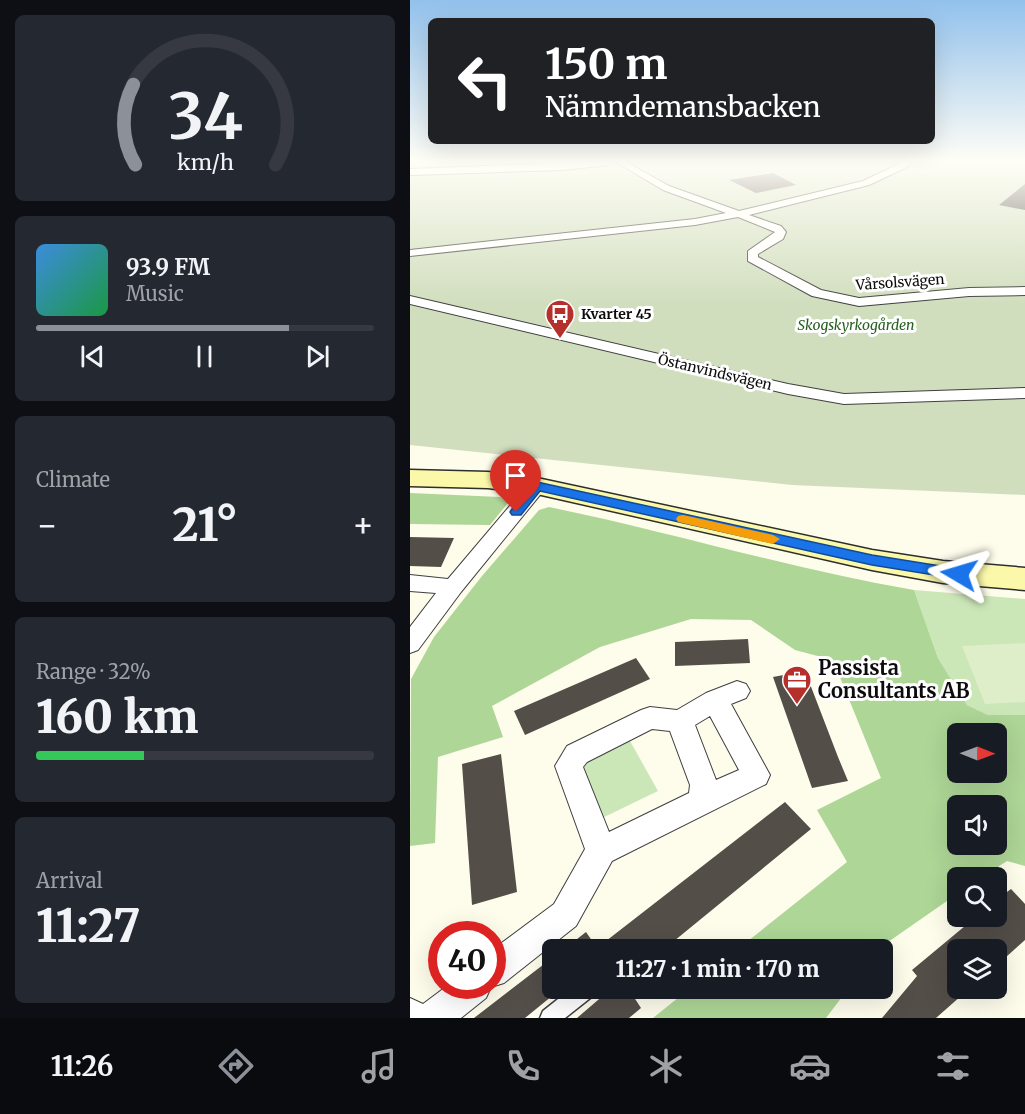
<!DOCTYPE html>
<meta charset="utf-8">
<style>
body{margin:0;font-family:Merriweather,serif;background:#242831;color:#f1f3f6;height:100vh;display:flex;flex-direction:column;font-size:22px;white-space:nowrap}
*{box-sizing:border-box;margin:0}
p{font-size:20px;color:#9ea1a6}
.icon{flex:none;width:33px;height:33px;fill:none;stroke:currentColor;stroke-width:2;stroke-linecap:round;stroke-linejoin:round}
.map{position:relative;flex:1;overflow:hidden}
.side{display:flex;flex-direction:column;gap:15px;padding:15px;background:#0d0f14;width:410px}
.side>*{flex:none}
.banner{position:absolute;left:18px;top:18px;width:507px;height:126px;border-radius:9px;box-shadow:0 6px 24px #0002;background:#202124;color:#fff;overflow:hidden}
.needle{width:39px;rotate:91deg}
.buttons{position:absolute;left:537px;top:723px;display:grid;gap:12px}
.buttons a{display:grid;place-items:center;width:60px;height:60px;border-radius:9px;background:#171b24;box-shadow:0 6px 24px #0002;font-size:30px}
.speed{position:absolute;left:18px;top:921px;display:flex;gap:12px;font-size:30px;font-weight:700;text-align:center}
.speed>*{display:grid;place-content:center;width:78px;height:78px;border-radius:50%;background:#171b24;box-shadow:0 6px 24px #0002;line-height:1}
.speed .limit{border:9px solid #d22;background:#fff;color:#111}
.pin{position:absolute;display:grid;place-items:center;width:51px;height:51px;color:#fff;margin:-62px -26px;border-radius:50% 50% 50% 0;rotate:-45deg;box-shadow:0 0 6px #0007}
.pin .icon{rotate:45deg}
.me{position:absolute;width:66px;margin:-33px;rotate:277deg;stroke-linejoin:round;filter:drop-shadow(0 0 4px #0008)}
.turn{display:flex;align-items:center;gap:21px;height:126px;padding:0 18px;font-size:27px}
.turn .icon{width:78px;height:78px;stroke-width:2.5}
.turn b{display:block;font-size:42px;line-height:51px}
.big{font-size:45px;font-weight:800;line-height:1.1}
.side .card{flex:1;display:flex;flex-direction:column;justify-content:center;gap:9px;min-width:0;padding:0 21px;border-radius:9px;background:#242831}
.side .dial{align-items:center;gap:0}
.dial svg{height:156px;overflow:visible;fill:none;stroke:#363941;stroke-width:7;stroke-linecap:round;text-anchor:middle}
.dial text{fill:#f1f3f6;stroke:none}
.song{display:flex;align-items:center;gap:18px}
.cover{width:72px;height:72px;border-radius:9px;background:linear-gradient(135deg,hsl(210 70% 55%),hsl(140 70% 35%))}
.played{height:6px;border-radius:3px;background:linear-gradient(90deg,#8c9099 75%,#363941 75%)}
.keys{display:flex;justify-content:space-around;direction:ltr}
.heat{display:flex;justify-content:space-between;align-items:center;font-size:33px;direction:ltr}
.charge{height:9px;border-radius:4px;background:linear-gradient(90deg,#34c759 32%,#363941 0)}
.trip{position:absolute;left:132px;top:939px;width:351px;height:60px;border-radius:9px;background:#171b24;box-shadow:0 6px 24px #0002;font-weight:800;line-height:60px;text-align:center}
.menu{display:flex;height:96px;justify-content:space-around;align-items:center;background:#090b0e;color:#9ea1a6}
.menu .icon{width:42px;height:42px}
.menu .current{color:#8c9099}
.menu b{font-size:27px;color:#f1f3f6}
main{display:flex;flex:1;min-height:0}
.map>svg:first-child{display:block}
</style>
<main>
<section class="side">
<div class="card dial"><svg viewBox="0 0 100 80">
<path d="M14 69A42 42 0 1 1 86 69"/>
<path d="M14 69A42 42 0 0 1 13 28" stroke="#8c9099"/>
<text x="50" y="56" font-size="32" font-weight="700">34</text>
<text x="50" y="72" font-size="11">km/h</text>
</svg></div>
<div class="card">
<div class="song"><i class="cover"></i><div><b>93.9 FM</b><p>Music</p></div></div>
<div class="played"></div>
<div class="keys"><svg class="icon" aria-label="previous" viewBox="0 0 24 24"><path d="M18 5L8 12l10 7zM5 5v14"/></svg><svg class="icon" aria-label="pause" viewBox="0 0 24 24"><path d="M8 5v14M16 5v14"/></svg><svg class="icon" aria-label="next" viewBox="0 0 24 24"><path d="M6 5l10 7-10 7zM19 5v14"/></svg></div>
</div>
<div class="card"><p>Climate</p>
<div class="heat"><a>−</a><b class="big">21°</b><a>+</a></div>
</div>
<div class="card"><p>Range · 32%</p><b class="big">160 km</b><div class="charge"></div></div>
<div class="card"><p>Arrival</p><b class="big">11:27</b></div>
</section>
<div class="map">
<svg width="616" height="1018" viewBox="0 0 616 1018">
<rect width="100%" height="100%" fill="#fefceb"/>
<!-- green -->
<path fill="#cbe6b7" d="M 504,590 L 615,599 L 615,715 L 578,715 L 557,705 L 528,658 Z
M 220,741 L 248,791 L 190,819 L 165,765 Z"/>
<!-- forest -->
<path fill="#aed697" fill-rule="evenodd" d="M 0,493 L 90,497 L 98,503 L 80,525 L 0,524 Z
M 139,507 C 261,532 381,569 504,590 L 528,658 L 557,705 L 578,715 L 615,715 L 615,866 L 597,861 L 572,877 L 548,878 L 547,894 L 468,949 L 328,949 L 437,862 L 407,810 L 471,778 L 423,660 L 385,650 L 341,620 L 281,619 L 190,647 L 82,706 L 93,737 L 28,757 L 25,843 L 0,846 L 1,679 L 24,637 L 72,576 L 129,510 ZM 548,734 L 586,734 L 586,772 L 548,772 ZM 548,806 L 586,806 L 586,844 L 548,844 Z
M 279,989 L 279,988 L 438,989 L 416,1018 L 243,1018 Z"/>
<!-- cemetery -->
<path fill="#d1debe" d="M 0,162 L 615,162 L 615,495 L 382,485 L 0,445 Z"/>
<!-- pitch -->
<path fill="#deeec8" d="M 615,643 L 615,702 L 575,704 L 552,646 Z"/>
<!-- building -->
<path fill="#544e49" d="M 363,173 L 386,185 L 346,193 L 319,180 Z
M 615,184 L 615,210 L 589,205 Z
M 0,537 L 44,538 L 31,567 L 0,566 Z
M 338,639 L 340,663 L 265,666 L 265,642 Z
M 226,658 L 240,679 L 115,735 L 104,711 Z
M 395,671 L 428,757 L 438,781 L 402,788 L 363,677 Z
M 91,754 L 107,892 L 62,905 L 52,764 Z
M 375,802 L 401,829 L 253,950 L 153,950 L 176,932 L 187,948 Z
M 601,889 L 615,904 L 615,940 L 586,966 L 586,950 L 548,950 L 548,988 L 560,988 L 526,1018 L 472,1018 L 507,976 L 502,970 L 567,916 L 586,916 L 586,900 Z
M 142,958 L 142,996 L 115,1018 L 64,1018 Z
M 202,988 L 218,988 L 231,1008 L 219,1018 L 167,1018 Z"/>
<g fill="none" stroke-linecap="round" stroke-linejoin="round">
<!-- lane casing -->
<g stroke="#3f3f3f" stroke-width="3">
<path id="lane" d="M 162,988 L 186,988 L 184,995 L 155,1018 L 130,1018 L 133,1011 Z"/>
</g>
<!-- street casing -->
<g stroke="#3f3f3f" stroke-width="2">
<path id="street" d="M 175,162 L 202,162 L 198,165 L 152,170 L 0,175 L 0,169 Z
M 206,162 L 216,162 L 259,186 L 329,211 L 453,181 L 493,162 L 499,162 L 499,166 L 459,185 L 339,215 L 371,226 L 376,232 L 373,239 L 348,254 L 348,257 L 411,290 L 449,298 L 559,288 L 616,287 L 616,295 L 559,296 L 449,306 L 402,296 L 338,261 L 338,251 L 365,232 L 328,217 L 285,225 L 0,256 L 0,250 L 285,219 L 316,213 L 253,190 Z
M 0,296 L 378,384 L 434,394 L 616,388 L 616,398 L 434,404 L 378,394 L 0,304 Z
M 127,480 L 134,482 L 136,486 L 134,490 L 51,592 L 8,650 L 0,653 L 0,627 L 26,593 L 0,591 L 0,575 L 38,579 L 120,482 Z
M 327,681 L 336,684 L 340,691 L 336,698 L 321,704 L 360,775 L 356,784 L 202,861 L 166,926 L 94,983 L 81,987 L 76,998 L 51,1018 L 0,1018 L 0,998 L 13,1004 L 37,986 L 82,986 L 82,950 L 144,904 L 175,849 L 145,766 L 157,746 L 231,710 L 240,707 L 267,710 L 296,693 ZM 300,716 L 329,770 L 306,780 L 285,725 ZM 242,729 L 260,731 L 280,785 L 279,793 L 199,832 L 173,767 L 177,762 Z"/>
</g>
<!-- secondary casing -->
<g stroke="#2e2e2e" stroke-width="3">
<path id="secondary" d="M 0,470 L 78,472 L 127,478 L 462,550 L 533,561 L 616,568 L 616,590 L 533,583 L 462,570 L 127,494 L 78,488 L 0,486 Z"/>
</g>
<!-- lane -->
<use href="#lane" fill="#fff" fill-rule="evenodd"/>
<!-- street -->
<use href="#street" fill="#fff" fill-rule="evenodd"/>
<!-- secondary -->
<use href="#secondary" fill="#fbf9a9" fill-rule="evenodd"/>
</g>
<!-- sky -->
<linearGradient id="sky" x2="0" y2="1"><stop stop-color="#92c1ec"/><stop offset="0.53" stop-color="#fffef6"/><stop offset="1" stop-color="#fffef6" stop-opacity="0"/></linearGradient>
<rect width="616" height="304" fill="url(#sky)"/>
<!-- route -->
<path fill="#1a73e8" stroke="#114b97" stroke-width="1.5" d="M 127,482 L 462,555 L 549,569 L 557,574 L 549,579 L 462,565 L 130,491 L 111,515 L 102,515 L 100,512 L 102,509 L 122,484 Z"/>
<!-- slow -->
<path fill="#f59e0b" d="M 273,515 L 363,535 L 370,539 L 363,544 L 268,522 L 266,519 L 268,516 Z"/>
<!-- icons -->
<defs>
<g id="bus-pin" transform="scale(1.5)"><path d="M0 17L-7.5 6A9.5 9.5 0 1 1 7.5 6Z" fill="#b5302b" stroke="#fff"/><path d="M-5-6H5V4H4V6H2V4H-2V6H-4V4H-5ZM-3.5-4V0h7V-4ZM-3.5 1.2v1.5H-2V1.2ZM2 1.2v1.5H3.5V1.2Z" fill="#fff"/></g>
<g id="office-pin" transform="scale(1.5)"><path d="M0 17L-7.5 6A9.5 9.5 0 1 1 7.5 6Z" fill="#b5302b" stroke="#fff"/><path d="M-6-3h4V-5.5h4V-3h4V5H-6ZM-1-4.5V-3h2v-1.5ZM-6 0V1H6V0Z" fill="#fff"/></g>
</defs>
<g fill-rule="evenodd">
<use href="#bus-pin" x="150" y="314"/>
<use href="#office-pin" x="387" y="680"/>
</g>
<g text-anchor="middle" stroke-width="6" stroke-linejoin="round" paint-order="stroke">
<!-- far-street labels -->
<g font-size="14" fill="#0c0c0c" stroke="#fff">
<text transform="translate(490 282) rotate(-4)" y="5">Vårsolsvägen</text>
<text transform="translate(305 372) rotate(13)" y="5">Östanvindsvägen</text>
</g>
<!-- far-poi labels -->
<g font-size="14" font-weight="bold" fill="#0c0c0c" stroke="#fff" text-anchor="start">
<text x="171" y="319">Kvarter 45</text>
</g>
<!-- far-park labels -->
<g font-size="14" font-style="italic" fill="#276020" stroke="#fff">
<text x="446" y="330">Skogskyrkogården</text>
</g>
<!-- near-poi labels -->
<g font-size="20" font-weight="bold" fill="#0c0c0c" stroke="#fff" text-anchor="start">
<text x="408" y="675">Passista<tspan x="408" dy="23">Consultants AB</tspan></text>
</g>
</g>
</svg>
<div class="buttons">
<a><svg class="needle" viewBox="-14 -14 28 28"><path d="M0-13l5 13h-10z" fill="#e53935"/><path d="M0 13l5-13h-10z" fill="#9ea1a6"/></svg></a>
<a><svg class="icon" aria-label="sound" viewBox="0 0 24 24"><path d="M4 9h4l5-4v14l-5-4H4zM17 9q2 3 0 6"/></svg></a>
<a><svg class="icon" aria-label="search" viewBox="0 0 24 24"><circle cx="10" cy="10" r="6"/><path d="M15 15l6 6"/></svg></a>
<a><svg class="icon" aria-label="layers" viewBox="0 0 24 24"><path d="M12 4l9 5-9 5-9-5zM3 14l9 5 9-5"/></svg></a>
</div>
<div class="speed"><div class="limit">40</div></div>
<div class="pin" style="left:106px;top:512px;background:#d93025"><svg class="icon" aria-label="arrive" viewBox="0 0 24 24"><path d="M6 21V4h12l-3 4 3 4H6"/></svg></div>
<svg class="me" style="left:549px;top:574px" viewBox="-20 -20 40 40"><path d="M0-17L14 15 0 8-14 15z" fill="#1a73e8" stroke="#fff" stroke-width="4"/></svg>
<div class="trip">11:27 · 1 min · 170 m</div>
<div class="banner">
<div class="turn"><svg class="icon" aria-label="left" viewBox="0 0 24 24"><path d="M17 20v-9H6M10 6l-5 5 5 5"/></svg><div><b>150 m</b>Nämndemansbacken</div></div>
</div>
</div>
</main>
<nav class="menu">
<b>11:26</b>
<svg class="icon current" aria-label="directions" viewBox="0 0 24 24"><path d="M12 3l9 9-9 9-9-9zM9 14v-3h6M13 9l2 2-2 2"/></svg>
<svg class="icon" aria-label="music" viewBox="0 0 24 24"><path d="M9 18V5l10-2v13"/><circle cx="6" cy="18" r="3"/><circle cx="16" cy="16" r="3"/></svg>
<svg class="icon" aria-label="phone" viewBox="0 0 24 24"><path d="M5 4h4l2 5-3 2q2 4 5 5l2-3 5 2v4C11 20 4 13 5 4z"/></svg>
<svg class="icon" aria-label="climate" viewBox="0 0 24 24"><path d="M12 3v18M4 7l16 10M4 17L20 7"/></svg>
<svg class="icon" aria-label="car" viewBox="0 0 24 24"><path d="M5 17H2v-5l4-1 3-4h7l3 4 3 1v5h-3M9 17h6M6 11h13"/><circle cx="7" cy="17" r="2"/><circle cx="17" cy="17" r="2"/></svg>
<svg class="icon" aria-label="filters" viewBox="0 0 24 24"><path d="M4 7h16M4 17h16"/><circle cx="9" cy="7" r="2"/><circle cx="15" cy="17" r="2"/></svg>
</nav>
